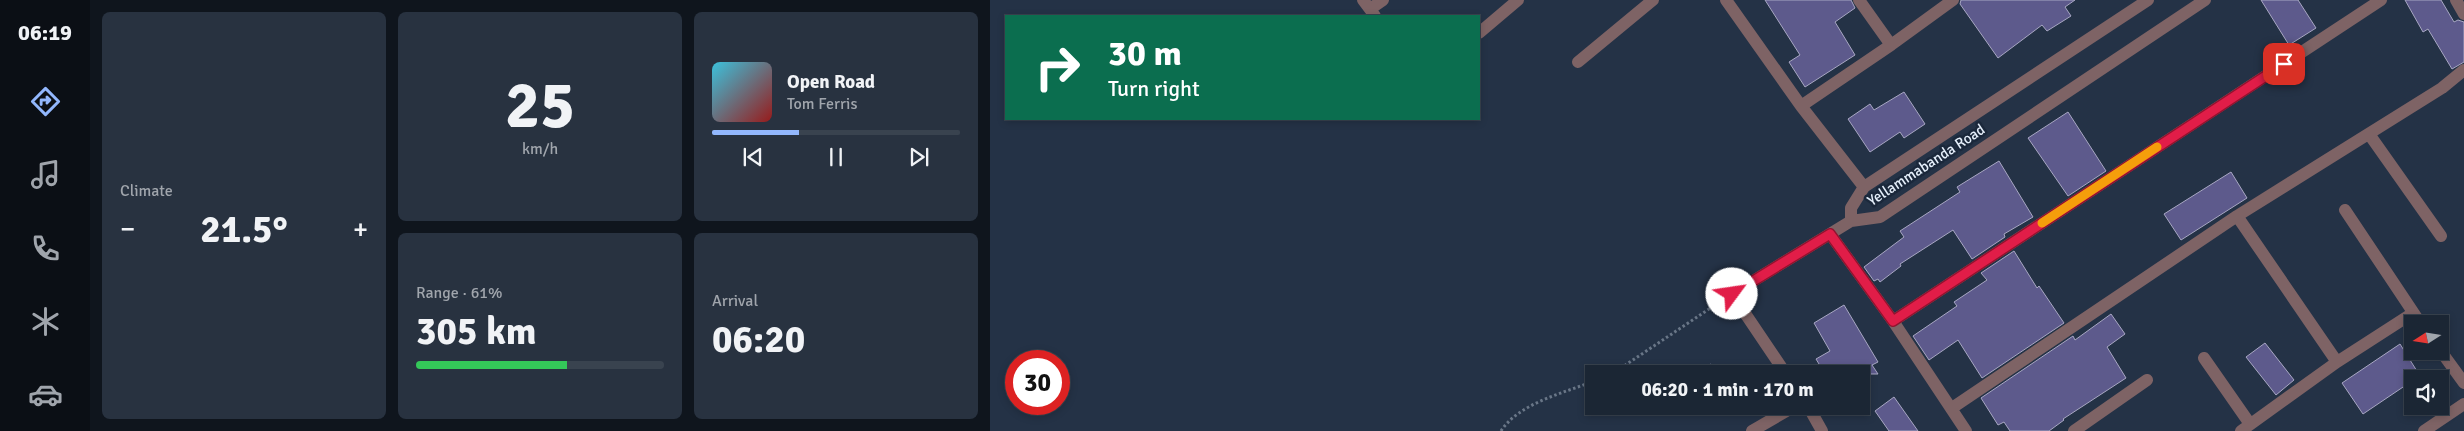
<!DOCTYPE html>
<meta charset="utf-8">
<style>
body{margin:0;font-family:Signika,sans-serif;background:#283240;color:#f1f3f6;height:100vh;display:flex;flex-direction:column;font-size:19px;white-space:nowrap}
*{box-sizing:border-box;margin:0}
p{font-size:16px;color:#a0a5ac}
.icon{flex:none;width:28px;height:28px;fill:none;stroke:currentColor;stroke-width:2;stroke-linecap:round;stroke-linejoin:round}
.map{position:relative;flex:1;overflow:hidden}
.sheet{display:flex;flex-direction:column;gap:12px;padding:12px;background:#0f151d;width:900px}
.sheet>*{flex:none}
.guide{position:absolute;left:15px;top:15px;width:475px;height:105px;border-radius:0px;box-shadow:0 2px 8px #0003,0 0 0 1px #39434f;background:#0b6e4f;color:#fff;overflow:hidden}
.needle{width:32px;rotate:258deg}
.fabs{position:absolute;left:1414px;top:315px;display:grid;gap:10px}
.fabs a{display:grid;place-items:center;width:45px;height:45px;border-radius:0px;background:#1b2634;box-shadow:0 2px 8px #0003,0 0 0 1px #39434f;font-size:25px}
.speed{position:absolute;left:15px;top:350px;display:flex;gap:10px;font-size:25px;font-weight:700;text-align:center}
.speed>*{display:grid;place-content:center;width:65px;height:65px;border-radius:50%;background:#1b2634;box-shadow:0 2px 8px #0003,0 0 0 1px #39434f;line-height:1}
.speed .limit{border:8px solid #d22;background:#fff;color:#111}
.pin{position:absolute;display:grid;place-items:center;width:42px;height:42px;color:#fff;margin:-21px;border-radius:10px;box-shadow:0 2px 8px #0006}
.me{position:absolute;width:55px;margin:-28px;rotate:59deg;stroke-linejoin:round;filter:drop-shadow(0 0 4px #0008)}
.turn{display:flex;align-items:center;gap:18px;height:105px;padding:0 20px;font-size:22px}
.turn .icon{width:65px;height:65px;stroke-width:2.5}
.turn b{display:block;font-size:35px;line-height:42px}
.big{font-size:38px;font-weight:700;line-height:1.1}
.sheet .widget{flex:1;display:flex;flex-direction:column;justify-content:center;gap:8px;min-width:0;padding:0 18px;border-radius:8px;background:#283240}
.sheet .dial{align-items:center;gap:0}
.dial b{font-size:65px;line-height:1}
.song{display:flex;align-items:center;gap:15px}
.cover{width:60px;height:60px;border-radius:8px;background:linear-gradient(135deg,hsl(190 70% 55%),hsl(0 70% 35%))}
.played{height:5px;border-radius:2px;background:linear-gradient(90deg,#92b7fd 35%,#39434f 35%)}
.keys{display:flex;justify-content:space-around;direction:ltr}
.heat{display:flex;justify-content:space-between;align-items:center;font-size:28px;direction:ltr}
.charge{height:8px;border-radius:4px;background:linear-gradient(90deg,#34c759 61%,#39434f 0)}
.sheet .tiles{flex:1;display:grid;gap:12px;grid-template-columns:repeat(3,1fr)}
.widget:first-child{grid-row:span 2}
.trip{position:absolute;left:595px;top:365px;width:285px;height:50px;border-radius:0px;background:#1b2634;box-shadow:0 2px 8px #0003,0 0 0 1px #39434f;font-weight:700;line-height:50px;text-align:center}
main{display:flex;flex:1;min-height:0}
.dock{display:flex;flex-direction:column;width:90px;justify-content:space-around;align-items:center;background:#0b0f15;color:#a0a5ac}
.dock .icon{width:35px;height:35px}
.dock .on{color:#92b7fd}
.dock b{font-size:22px;color:#f1f3f6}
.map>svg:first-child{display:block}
</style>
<main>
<nav class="dock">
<b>06:19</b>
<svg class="icon on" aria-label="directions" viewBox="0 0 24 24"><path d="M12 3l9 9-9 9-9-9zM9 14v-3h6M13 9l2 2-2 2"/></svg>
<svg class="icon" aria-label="music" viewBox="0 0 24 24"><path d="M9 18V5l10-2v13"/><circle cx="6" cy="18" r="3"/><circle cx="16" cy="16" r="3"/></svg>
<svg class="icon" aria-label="phone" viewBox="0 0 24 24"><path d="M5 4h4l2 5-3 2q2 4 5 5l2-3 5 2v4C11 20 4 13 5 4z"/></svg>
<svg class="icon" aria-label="climate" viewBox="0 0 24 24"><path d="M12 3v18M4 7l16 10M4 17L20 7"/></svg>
<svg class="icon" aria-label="car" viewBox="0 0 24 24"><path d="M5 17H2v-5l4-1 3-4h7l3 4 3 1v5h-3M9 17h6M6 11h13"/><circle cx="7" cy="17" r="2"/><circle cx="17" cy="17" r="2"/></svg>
</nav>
<section class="sheet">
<div class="tiles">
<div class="widget"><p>Climate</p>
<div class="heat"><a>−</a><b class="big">21.5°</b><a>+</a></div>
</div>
<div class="widget dial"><b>25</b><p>km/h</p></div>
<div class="widget">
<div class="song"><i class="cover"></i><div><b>Open Road</b><p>Tom Ferris</p></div></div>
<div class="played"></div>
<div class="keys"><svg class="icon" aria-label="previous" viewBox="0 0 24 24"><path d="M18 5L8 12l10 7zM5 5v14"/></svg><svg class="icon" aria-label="pause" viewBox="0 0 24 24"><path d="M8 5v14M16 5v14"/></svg><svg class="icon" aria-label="next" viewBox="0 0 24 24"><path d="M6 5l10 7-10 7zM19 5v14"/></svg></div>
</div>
<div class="widget"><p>Range · 61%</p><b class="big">305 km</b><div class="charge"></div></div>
<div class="widget"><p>Arrival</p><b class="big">06:20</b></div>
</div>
</section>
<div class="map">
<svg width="1474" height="431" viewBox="0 0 1474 431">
<rect width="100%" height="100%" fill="#243246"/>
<!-- building -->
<path fill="#5d5a8c" stroke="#a8a7c3" d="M 775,0 L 861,0 L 865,8 L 845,22 L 865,55 L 815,87 L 799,62 L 810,55 Z
M 971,0 L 1085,0 L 1075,7 L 1081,16 L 1057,31 L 1052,25 L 1008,58 L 970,4 Z
M 1271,0 L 1308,0 L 1326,28 L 1299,45 Z
M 1415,0 L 1451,0 L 1464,22 L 1468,20 L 1474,22 L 1474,62 L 1462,69 L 1438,29 L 1433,32 Z
M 914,92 L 935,124 L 914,138 L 910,132 L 880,152 L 858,119 L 880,104 L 884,110 Z
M 1078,112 L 1116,171 L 1078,196 L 1038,138 Z
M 1009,161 L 1043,217 L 1014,234 L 1015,237 L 982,259 L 963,230 L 910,264 L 911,266 L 890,282 L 888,279 L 884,281 L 874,267 L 914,237 L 910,231 L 970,192 L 967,187 Z
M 1241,172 L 1257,198 L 1191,240 L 1174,214 Z
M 1024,251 L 1047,288 L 1049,286 L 1074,323 L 992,378 L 968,340 L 939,360 L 923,336 L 967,306 L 964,302 L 997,280 L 991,273 Z
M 854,305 L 888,362 L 882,365 L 888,374 L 835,374 L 826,359 L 840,351 L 824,323 Z
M 1121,314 L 1135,334 L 1117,347 L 1136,378 L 1073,419 L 1074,420 L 1059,431 L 1020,431 L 1014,422 L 1008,425 L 991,398 L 1083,336 L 1085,340 Z
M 1275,343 L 1304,380 L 1286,395 L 1256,357 Z
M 1410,344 L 1430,376 L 1422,379 L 1422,381 L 1373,414 L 1352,383 Z
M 721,364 L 726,374 L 704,374 Z
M 904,397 L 928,431 L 899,431 L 885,411 Z
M 713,406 L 732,406 L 717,415 Z"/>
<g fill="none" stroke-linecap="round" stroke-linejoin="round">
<!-- path -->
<path stroke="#697687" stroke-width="3" stroke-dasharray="2.5 2.5" stroke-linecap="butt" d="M 622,374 L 725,305
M 511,431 C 529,403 574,393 604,381"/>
<!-- minor -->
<path stroke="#7e6365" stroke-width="12" d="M 373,0 L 385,16
M 736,0 L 811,106 L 874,187
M 869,0 L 901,45
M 1466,0 L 1474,14
M 380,9 L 393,0
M 489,33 L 528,0
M 588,62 L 663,0
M 811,106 L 901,45 L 963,0
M 1379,134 L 1451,236
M 1355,210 L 1431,324
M 1247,216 L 1347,362
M 861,221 L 890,217 L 1215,0
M 861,221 L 861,208 L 874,187 L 1158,0
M 840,234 L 903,321 L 976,431
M 903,321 L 1391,0
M 1450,350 L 1474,383
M 1214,358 L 1260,424
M 796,374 L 742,294 L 861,221
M 818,406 L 832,431
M 962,408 L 1247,216 L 1452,88 L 1474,70
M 762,431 L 805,406
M 1084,431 L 1157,380
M 1251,431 L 1347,362 L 1423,313
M 1434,431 L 1474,404"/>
</g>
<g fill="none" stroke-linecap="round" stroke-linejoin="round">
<!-- route casing -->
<g stroke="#92132f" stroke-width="12">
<path id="route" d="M 742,294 L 840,234 L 903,321 L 1294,64"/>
</g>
<!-- route -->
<use href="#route" stroke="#e11d48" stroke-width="9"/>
<!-- slow -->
<path stroke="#f59e0b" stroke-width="9" d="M 1052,223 L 1167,147"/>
</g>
<g text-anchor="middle" stroke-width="5" stroke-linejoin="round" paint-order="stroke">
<!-- street labels -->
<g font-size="15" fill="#e5effb" stroke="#1b283b">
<text transform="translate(936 165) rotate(-33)" y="5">Yellammabanda Road</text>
</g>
</g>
</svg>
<div class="fabs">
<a><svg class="needle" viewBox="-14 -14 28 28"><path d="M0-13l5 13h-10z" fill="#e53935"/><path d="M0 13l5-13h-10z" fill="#a0a5ac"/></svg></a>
<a><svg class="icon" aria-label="sound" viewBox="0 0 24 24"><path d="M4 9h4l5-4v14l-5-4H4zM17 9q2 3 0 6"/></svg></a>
</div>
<div class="speed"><div class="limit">30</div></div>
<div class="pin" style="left:1294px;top:64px;background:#d93025"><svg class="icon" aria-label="arrive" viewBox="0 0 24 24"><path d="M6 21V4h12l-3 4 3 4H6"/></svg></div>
<svg class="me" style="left:742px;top:294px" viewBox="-20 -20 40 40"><circle r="19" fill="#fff"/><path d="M0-13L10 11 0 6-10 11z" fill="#e11d48"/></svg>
<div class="trip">06:20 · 1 min · 170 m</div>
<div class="guide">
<div class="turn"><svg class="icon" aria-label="right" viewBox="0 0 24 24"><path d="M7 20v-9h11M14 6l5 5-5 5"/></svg><div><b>30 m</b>Turn right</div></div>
</div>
</div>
</main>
